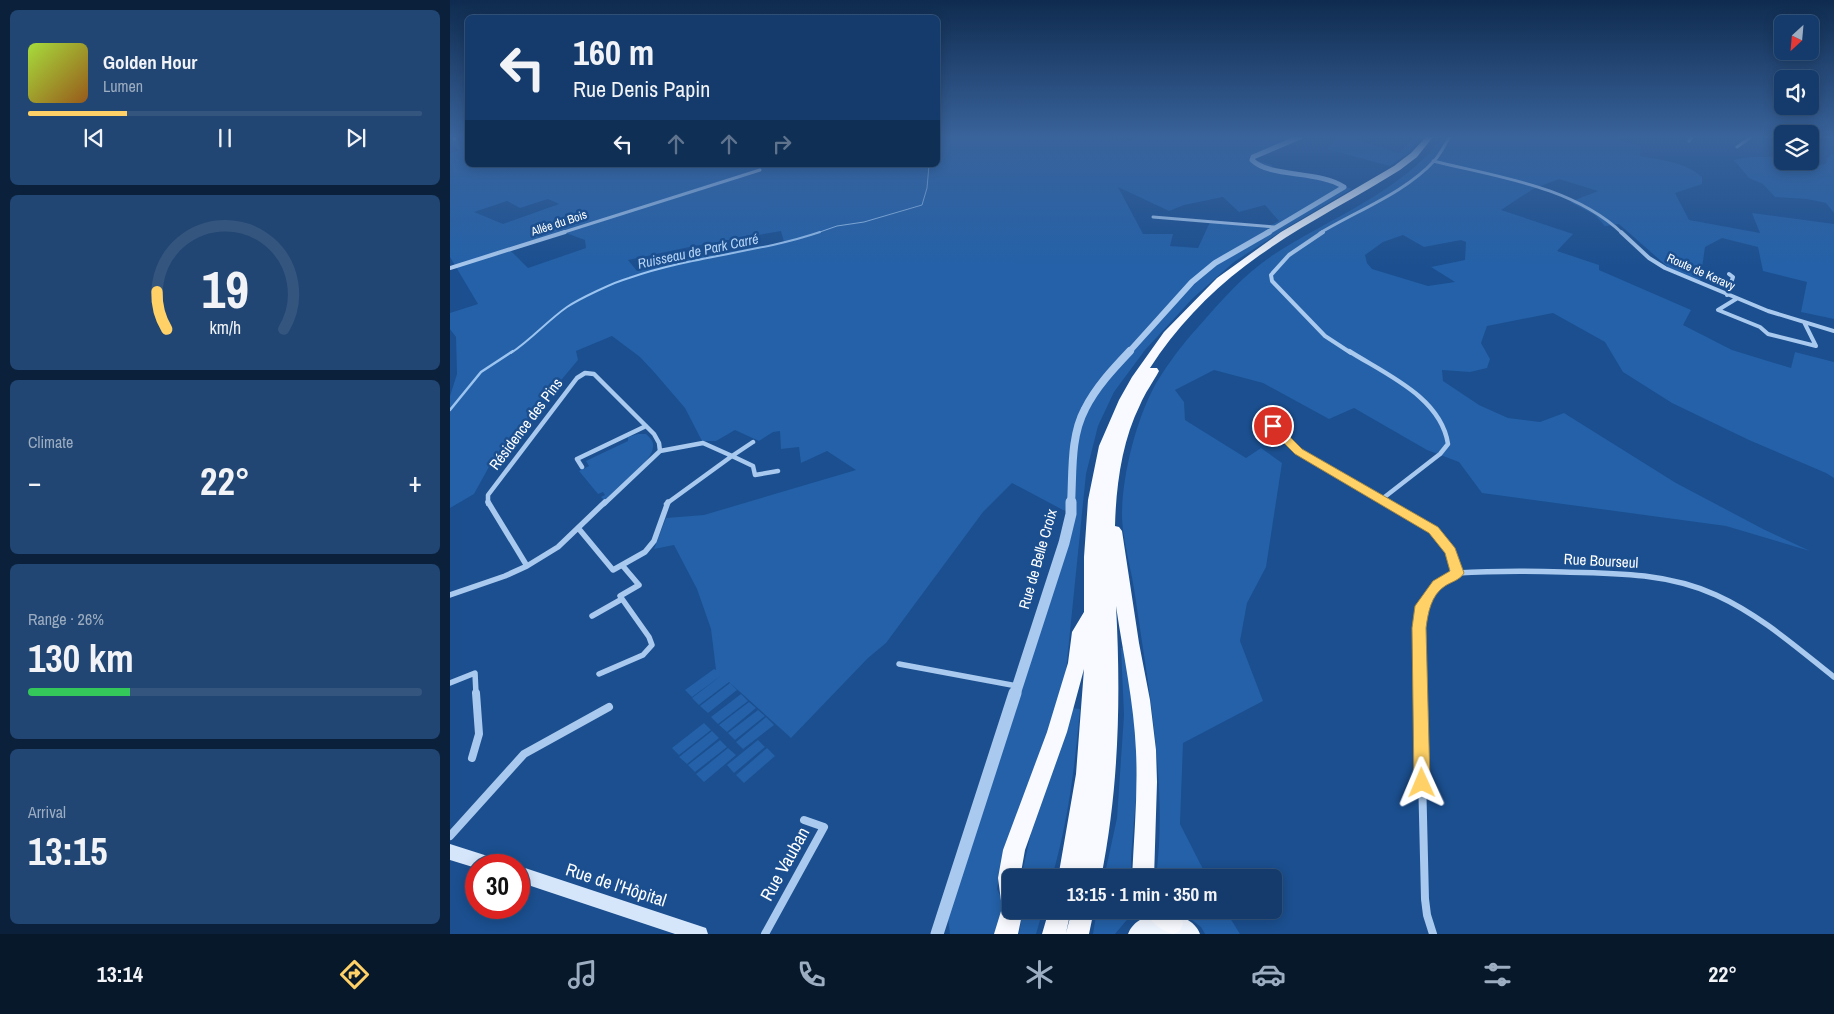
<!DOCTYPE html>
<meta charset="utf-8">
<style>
body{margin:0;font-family:"Archivo Narrow",sans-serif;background:#214673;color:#f1f3f6;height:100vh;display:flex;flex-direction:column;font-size:19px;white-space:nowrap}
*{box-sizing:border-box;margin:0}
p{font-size:16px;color:#9dadc1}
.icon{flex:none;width:28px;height:28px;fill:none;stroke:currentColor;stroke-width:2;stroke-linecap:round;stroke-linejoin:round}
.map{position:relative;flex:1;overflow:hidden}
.sheet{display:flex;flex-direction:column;gap:10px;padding:10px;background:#0b203b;width:450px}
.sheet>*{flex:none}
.guide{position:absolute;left:15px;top:15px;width:475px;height:152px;border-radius:8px;box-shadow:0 2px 12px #0003,0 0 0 1px #33557e;background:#143b6b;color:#f1f3f6;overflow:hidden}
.needle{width:32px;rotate:206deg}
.fabs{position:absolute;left:1324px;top:15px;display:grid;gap:10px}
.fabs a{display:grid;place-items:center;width:45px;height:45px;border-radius:8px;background:#143b6b;box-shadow:0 2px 12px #0003,0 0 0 1px #33557e;font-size:25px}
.speed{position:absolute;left:15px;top:854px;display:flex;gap:10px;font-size:25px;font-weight:700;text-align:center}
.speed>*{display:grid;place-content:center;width:65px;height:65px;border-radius:50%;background:#143b6b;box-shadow:0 2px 12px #0003,0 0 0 1px #33557e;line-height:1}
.speed .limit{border:8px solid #d22;background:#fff;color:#111}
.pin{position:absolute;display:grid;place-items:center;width:42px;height:42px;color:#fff;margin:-21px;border:2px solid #fff;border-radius:50%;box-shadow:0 1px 5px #0007}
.me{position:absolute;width:55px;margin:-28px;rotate:359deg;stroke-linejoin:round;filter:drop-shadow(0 0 4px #0008)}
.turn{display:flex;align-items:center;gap:18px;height:105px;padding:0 25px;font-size:22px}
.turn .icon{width:65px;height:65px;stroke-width:2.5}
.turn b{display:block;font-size:35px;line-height:42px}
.lanes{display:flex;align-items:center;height:48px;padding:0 25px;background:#0003;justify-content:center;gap:25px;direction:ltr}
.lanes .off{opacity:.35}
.big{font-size:38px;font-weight:800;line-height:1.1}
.sheet .tile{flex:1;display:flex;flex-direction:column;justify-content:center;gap:8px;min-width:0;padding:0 18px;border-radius:8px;background:#214673}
.sheet .dial{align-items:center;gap:0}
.dial svg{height:130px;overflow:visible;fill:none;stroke:#33557e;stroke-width:7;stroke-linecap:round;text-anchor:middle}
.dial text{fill:#f1f3f6;stroke:none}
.song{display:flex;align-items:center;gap:15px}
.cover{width:60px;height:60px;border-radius:8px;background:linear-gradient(135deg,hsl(80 70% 55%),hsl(30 70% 35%))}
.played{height:5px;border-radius:2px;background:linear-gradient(90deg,#ffd166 25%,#33557e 25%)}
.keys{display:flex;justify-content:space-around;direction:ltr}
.heat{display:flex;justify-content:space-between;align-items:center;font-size:28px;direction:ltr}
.charge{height:8px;border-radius:4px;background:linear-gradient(90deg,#34c759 26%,#33557e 0)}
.trip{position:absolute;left:552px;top:869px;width:280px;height:50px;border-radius:8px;background:#143b6b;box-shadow:0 2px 12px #0003,0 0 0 1px #33557e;font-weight:800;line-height:50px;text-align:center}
.dock{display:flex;height:80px;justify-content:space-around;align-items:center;background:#08182b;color:#9dadc1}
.dock .icon{width:35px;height:35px}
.dock .on{color:#ffd166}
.dock b{font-size:22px;color:#f1f3f6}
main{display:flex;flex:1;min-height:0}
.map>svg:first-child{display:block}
</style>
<main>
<section class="sheet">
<div class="tile">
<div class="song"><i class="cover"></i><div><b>Golden Hour</b><p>Lumen</p></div></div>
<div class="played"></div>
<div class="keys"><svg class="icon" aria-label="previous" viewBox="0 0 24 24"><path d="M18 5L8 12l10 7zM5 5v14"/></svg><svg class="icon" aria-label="pause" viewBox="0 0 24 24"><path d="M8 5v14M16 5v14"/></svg><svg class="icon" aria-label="next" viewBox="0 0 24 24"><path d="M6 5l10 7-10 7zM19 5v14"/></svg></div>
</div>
<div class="tile dial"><svg viewBox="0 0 100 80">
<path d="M14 69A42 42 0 1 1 86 69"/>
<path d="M14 69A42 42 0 0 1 8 46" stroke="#ffd166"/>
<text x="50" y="56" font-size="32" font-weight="700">19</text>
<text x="50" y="72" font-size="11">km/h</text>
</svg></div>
<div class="tile"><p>Climate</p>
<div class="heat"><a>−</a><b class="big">22°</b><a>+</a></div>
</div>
<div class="tile"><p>Range · 26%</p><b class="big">130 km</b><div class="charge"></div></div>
<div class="tile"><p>Arrival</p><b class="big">13:15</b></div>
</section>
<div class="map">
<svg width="1384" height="934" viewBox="0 0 1384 934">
<rect width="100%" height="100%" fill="#1b4f8f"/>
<!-- green -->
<path fill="#2461a8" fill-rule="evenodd" d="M 17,137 L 18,165 L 488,165 L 488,137 L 657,137 L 674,142 L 696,137 L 853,137 L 807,157 L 806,160 L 822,165 L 823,171 L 872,180 L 902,189 L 836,228 L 784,262 L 743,298 L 695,350 L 664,392 L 648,426 L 636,474 L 615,681 L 554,852 L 547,889 L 553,902 L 554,914 L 546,934 L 500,934 L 498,918 L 625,513 L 613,510 L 562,483 L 533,512 L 436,643 L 418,658 L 341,738 L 279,682 L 249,705 L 242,698 L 272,675 L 242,697 L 235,690 L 264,669 L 266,670 L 261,629 L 247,589 L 224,545 L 204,549 L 216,518 L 254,515 L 406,470 L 377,451 L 351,463 L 349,447 L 331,449 L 330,431 L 323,432 L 309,441 L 285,430 L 266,441 L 252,441 L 235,408 L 204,372 L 190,357 L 162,336 L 126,351 L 128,360 L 40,465 L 24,494 L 0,508 L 0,396 L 7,374 L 6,337 L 0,329 L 0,313 L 28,304 L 0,257 L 0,153 L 9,151 L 1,141 ZM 668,187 L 719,211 L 734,205 L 773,197 L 789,212 L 815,205 L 829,221 L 815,228 L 760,222 L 748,248 L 720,246 L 723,234 L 693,234 ZM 98,199 L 109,204 L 53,224 L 24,212 L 57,201 L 70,208 ZM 331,231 L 334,242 L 221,262 L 187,271 L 178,260 L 244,246 ZM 116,233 L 135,240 L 136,248 L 78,268 L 61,251 Z
M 888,137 L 898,137 L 949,153 L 964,137 L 972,137 L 956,155 L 940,166 L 876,149 Z
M 993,137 L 1170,137 L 1170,140 L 1190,146 L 1190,156 C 1211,160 1235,162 1252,177 L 1252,184 L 1225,193 L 1239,220 L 1310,233 L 1302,213 L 1384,224 L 1384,319 L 1351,312 L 1357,282 L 1313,271 L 1308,247 L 1272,238 L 1255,247 L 1250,282 L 1219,268 L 1169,224 L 1155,226 L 1145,215 L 1120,202 L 1148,191 L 1109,179 L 1083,189 L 1051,210 L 1123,234 L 1107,251 L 1149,265 L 1149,270 L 1241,310 L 1233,325 L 1282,350 L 1341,368 L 1345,352 L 1384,362 L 1384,478 L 1376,473 L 1299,440 L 1222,403 L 1173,372 L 1155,342 L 1103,313 L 1037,326 L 1031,343 L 1040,359 L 1037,368 L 1020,372 L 992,370 L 993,381 L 1029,405 L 1058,418 L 1090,422 L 1114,413 L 1226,483 L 1313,529 L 1360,551 L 1276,526 L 1032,493 L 1009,462 L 977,450 L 904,408 L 879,419 L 813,383 L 764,370 L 725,390 L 734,402 L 735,420 L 796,458 L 811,448 L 832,463 L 816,567 L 797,603 L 790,641 L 813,701 L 733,743 L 730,824 L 757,877 L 706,877 C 718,787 698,685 685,595 C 682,571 672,538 672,515 C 672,477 685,425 702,391 C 712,371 734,342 749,326 C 771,301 794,274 823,255 C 880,218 951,192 993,137 ZM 953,235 L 974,247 L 1011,240 L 1016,242 L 1015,260 L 981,267 L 1005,282 L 978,286 L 922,269 L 917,263 L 915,255 L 933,242 Z
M 1384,152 L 1384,213 L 1376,203 L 1357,199 L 1325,197 L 1313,184 L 1299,178 L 1284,160 L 1299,157 L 1332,157 L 1332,161 L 1354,161 L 1370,165 L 1376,164 L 1377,158 Z
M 188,434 L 196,434 C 200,438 204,441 203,447 C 203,461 166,490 155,501 L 151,497 L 155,495 L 153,492 L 148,494 L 129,471 L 139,466 L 136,461 L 140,459 L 178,441 L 178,437 Z
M 671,648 L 675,648 L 689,761 L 681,857 L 681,877 L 654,878 L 667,818 L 674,715 Z
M 280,683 L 287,690 L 258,713 L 250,706 Z
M 291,694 L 298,701 L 268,724 L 261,717 Z
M 299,702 L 306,708 L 277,732 L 269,725 Z
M 621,708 L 630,709 C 625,766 618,822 602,877 L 571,878 L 584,819 Z
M 308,710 L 315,716 L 285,740 L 278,733 Z
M 316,717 L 324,725 L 293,749 L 286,742 Z
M 254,723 L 261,730 L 229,755 L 222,748 Z
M 262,731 L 269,738 L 237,764 L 229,757 Z
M 270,740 L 277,747 L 245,772 L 238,765 Z
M 308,740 L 315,747 L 284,773 L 277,765 Z
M 278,748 L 286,755 L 254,782 L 246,774 Z
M 317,748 L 325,756 L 294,783 L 286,775 Z
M 573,910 L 593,910 L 586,934 L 569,934 Z
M 647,910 L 693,910 L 681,915 L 665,934 L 643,934 Z
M 729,910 L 775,910 L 790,934 L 755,934 L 751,927 Z"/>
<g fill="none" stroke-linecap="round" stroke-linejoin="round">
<!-- stream-far2 -->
<path stroke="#9cc4f0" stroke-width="1" d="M 367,233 L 387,226 L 414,222 L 472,205 L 477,188 L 479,165"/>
<!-- stream-far1 -->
<path stroke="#9cc4f0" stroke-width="2" d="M 61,353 C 82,339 97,321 117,307 C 129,299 164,282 179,278 C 241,256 308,253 370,232"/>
<!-- stream -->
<path stroke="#9cc4f0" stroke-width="2.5" d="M 0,410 L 31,372 L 63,351"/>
<!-- minor-far4 -->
<path stroke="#a9c9ee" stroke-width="3" d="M 4,137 L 5,139
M 1327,137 L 1332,138
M 1239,141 L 1242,137
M 1360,144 L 1363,144
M 1287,147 L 1301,137
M 983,161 C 1047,177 1122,186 1172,233
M 703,217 L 824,227
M 111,233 L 310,170
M 870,233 C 908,210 955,193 985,160 C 991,153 995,144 1000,137"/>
<!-- minor-far3 -->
<path stroke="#a9c9ee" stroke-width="4" d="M 873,232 L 839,255 L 821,275 L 822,281 L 875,336 L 901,353
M 1171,232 L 1199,258 L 1215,268 L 1318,311 L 1384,331
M 0,268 L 115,232
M 1277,295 L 1283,277 L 1279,274
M 1286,299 L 1268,310 L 1310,327 L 1318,334 L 1366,346 L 1354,322"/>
<!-- minor-far2 -->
<path stroke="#a9c9ee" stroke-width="4.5" d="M 899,351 C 935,374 991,397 998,444 L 990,454 L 932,499
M 823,426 L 849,451 L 939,504
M 303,442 L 282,456 L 303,466 L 305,475 L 328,471
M 210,451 L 253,443 L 282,456 L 216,504
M 132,467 L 127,459 L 196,426
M 38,504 L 38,495 L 127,378 L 135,373 L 144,374 L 204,434 L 209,443 L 210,451 L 154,504"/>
<!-- minor-far1 -->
<path stroke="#a9c9ee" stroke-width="5.5" d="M 38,502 L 77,566
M 937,502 L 984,530 L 1001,551 L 1007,573 C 997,579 987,585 980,595 C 962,620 970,665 970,694
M 129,529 L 163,570 L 195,552 L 204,541 L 218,502
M 77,566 L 108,547 L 155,502
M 1007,573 C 1042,571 1078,571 1113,572 C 1165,573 1218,573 1266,595 C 1310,615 1346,647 1384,677
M 0,595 L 55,576 L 77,566
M 142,616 L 172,599
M 449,664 L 567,686
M 149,674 L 193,655 L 202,645 L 199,637 L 170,596 L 189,585 L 172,565
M 0,683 L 25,673 L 26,694"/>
<!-- minor -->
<path stroke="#a9c9ee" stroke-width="8" d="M 970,693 L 975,899 L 977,915 L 983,934
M 22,758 L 29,734 L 26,693
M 0,836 L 74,754 L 159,707
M 315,934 L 374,827 L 354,820"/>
<!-- tertiary-far4 -->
<path stroke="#a9c9ee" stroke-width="5" d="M 817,233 L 894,187 C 868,170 820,178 802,160 L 803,157 L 850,137"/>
<!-- tertiary-far3 -->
<path stroke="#a9c9ee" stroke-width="6" d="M 678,353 L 742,282 L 765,263 L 819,232"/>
<!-- tertiary-far2 -->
<path stroke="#a9c9ee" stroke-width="8" d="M 621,504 C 623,473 620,437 635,409 C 646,387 663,369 680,351"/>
<!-- tertiary-far1 -->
<path stroke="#a9c9ee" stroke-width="11" d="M 565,694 L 614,543 L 621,514 L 621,502"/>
<!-- tertiary -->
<path stroke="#a9c9ee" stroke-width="13" d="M 487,934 L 565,693"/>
<!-- secondary -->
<path fill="#d6e6fa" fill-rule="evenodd" d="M 0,844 L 47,859 L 49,865 L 26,865 L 26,868 L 0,860 Z
M 69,866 L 250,926 L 256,928 L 258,934 L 225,934 L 69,882 Z"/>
<!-- primary -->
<path fill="#f0f6ff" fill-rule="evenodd" d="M 714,912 C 728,914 745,920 750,934 L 678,934 C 683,920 699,914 714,912 Z"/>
<!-- trunk -->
<path fill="#f8faff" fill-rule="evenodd" d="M 976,137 L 983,137 L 967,157 L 950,170 C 899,202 843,229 795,266 C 758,294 725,329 700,368 L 707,368 L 709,371 C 703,382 695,393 690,405 C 672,441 666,486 665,526 L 669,527 L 672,531 L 689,643 L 700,700 L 706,750 L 707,782 L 704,878 L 682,878 C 684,835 688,793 686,751 C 684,702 673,654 666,606 C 671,697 669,788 651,878 L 608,878 L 626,774 L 634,669 L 617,732 L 575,850 L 570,878 L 561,878 L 561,910 L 573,910 L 568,934 L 544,934 L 552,908 L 548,878 L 553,850 L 597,732 L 618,663 L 622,632 L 634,612 L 634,557 L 638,500 L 649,446 L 669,400 L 682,377 L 714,332 L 767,278 L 831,232 L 944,166 L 961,153 Z
M 599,910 L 621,910 L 616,933 L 622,910 L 644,910 L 639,934 L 592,934 Z
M 695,910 C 712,910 726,905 733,923 L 730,931 L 723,934 C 711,931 699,921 695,910 Z"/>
</g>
<!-- sky -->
<linearGradient id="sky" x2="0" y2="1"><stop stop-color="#0f2b4f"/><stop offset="0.51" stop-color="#39639b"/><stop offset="1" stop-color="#39639b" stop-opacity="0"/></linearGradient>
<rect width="1384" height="268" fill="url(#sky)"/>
<!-- route -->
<path fill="#ffd166" stroke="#a68842" d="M 823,423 L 827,424 L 852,449 L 988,527 L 1005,548 L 1014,573 C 1010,580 1001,582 995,586 C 981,595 978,613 976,628 L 980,783 L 978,789 L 972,791 L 966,789 L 964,783 L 962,628 L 965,606 L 983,581 L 1000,571 L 995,553 L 979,533 L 845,454 L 817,426 Z"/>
<g text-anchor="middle" stroke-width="5" stroke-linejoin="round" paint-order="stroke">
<!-- far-street labels -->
<g font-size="12" fill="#fff" stroke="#1b4f8f">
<text transform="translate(109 223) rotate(-18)" y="4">Allée du Bois</text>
<text transform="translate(1251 272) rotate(24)" y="4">Route de Keravy</text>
</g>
<!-- far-water labels -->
<g font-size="14" font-style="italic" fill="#b5d3f5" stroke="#1b4f8f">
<text transform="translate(248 251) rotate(-12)" y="5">Ruisseau de Park Carré</text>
</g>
<!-- street labels -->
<g font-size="15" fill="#fff" stroke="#1b4f8f">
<text transform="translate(76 424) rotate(-53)" y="5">Résidence des Pins</text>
<text transform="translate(588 559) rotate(-74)" y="5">Rue de Belle Croix</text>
<text transform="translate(1151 561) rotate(3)" y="5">Rue Bourseul</text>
</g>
<!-- near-street labels -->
<g font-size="18" fill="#fff" stroke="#1b4f8f">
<text transform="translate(335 864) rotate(-61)" y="6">Rue Vauban</text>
<text transform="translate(166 885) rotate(18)" y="6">Rue de l'Hôpital</text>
</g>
</g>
</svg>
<div class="fabs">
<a><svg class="needle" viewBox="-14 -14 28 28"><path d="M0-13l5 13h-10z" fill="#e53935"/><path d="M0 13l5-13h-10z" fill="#9dadc1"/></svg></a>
<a><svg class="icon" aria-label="sound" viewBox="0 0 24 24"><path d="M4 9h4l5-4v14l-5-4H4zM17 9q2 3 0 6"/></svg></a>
<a><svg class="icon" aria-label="layers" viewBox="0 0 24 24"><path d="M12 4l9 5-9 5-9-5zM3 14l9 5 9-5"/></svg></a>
</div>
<div class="speed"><div class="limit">30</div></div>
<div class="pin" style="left:823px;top:426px;background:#d93025"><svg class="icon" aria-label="arrive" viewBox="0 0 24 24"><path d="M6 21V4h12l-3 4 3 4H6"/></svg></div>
<svg class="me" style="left:972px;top:783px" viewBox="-20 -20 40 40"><path d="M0-17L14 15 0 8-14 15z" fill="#ffd166" stroke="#fff" stroke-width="4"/></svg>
<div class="trip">13:15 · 1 min · 350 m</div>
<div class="guide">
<div class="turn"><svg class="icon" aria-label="left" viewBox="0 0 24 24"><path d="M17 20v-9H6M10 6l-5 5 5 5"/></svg><div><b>160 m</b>Rue Denis Papin</div></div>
<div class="lanes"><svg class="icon" aria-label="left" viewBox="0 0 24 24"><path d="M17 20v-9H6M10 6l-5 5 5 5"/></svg><svg class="icon off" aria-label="ahead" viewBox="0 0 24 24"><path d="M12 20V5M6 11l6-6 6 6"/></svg><svg class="icon off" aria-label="ahead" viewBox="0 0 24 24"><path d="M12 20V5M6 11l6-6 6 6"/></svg><svg class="icon off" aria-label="right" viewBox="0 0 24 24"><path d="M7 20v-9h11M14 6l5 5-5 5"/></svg></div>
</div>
</div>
</main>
<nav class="dock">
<b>13:14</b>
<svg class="icon on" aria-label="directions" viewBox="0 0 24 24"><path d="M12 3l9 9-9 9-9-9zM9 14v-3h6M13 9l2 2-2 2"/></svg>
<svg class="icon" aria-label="music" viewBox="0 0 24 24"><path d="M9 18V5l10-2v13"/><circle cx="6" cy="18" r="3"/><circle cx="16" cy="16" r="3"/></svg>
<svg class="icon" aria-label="phone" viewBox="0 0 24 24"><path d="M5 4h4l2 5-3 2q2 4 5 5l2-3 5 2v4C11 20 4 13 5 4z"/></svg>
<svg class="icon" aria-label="climate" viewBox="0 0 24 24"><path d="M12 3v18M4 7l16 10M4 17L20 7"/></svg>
<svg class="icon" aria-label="car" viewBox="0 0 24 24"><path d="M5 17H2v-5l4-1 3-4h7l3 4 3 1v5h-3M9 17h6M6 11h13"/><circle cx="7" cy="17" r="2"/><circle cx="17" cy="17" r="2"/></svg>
<svg class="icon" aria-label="filters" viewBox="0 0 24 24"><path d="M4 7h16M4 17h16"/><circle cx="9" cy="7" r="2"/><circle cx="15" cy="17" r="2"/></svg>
<b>22°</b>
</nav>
